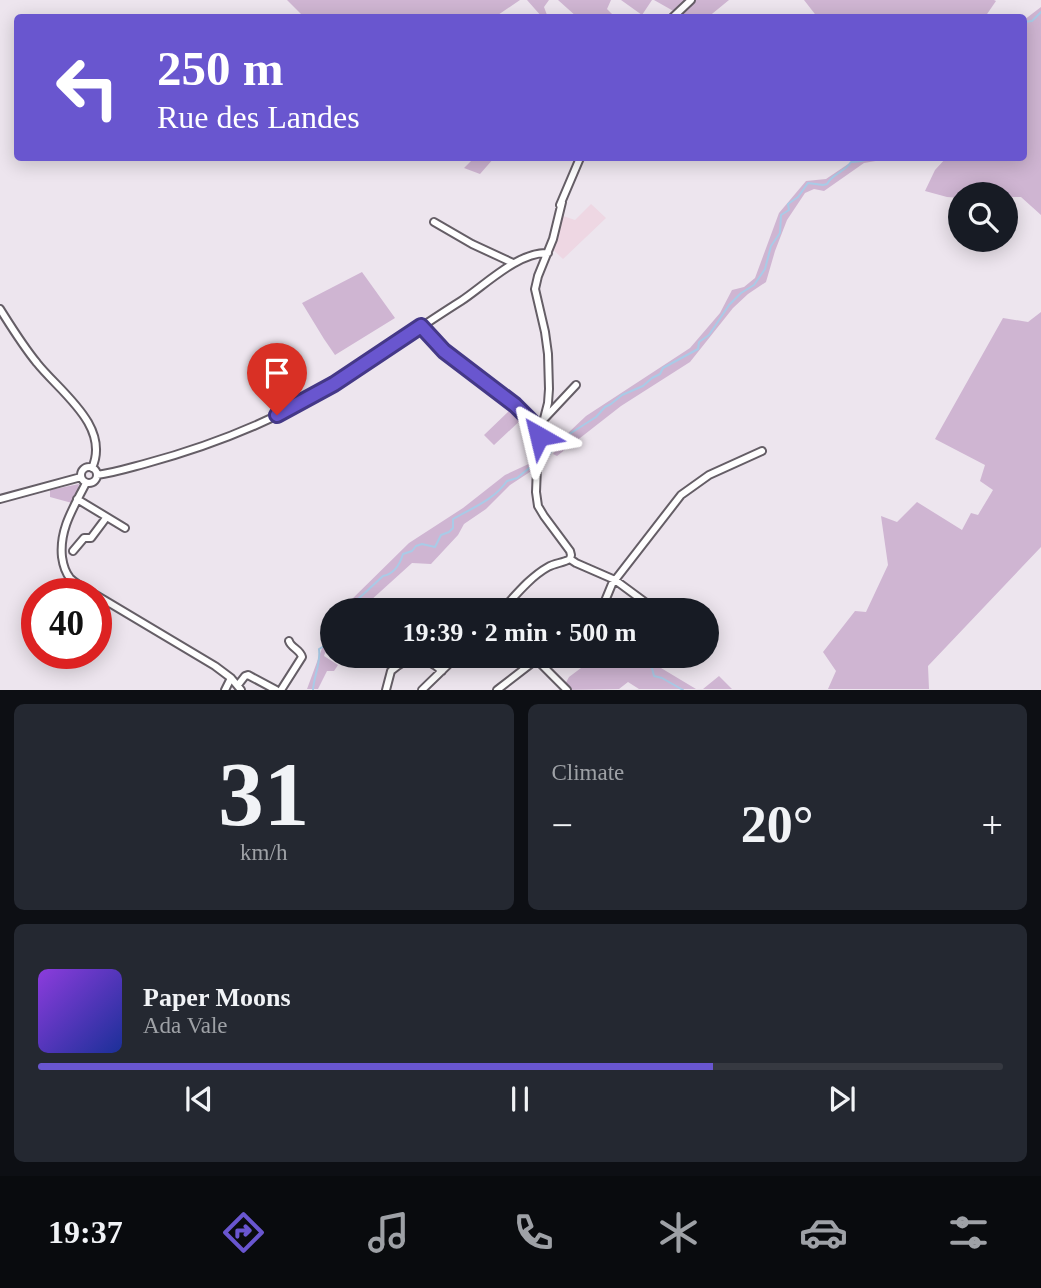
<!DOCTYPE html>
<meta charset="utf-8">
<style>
body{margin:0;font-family:Georgia,serif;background:#242831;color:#f1f3f6;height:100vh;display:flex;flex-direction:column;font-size:26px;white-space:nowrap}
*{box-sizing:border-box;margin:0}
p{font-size:23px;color:#9ea1a6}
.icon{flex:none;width:38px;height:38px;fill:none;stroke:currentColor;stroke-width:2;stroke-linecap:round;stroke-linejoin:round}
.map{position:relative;height:690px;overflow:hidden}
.panel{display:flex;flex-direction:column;gap:14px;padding:14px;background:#0d0f14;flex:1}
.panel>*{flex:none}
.top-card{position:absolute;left:14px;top:14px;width:1013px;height:147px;border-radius:7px;box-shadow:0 4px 18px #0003;background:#6956cf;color:#fff;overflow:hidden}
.buttons{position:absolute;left:948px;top:182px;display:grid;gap:14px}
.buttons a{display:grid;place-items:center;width:70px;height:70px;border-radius:50%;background:#171b24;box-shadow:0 4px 18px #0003;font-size:35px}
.speed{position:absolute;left:21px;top:578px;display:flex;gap:14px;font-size:35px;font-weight:700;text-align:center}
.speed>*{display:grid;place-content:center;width:91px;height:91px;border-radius:50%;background:#171b24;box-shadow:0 4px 18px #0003;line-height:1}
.speed .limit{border:10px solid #d22;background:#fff;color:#111}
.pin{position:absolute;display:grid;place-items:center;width:60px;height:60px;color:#fff;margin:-72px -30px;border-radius:50% 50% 50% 0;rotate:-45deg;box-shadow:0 0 7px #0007}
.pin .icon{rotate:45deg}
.me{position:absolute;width:77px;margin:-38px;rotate:323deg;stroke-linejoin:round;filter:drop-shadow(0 0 5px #0008)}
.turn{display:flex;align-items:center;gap:24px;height:147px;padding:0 28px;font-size:32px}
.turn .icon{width:91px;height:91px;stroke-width:2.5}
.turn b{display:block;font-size:49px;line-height:60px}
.big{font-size:52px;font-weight:700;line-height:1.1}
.panel .widget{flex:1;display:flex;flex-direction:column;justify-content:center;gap:10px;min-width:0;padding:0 24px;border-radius:10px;background:#242831}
.panel .dial{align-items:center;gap:0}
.dial b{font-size:91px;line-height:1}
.song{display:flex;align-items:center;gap:21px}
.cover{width:84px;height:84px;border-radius:10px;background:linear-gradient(135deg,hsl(270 70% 55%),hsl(230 70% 35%))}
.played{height:7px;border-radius:4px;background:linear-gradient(90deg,#6956cf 70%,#363941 70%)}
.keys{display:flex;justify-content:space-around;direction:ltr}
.heat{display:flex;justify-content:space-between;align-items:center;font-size:38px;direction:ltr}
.panel .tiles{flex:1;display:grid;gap:14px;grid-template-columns:1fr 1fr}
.widget:last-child{grid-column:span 2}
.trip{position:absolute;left:320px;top:598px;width:399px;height:70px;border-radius:35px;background:#171b24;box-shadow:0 4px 18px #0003;font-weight:700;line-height:70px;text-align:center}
.tab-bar{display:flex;height:112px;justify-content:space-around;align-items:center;background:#090b0e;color:#9ea1a6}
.tab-bar .icon{width:49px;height:49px}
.tab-bar .current{color:#6956cf}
.tab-bar b{font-size:32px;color:#f1f3f6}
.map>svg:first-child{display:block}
</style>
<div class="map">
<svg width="1041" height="690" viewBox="0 0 1041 690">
<rect width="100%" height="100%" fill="#ede5ee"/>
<!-- commercial -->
<path fill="#eed7e3" d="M 591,204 L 606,218 L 563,259 L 547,244 L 557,214 L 575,220 Z"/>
<!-- green -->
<path fill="#cfb5d2" d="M 287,0 L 520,0 L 495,17 L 305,18 Z
M 527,0 L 549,0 L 544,7 L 547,15 L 545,17 L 542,17 Z
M 558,0 L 611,0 L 607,9 L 615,17 L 577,17 Z
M 621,0 L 652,0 L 642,15 Z
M 654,0 L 729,0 L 707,18 L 684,17 Z
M 804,0 L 994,0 L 996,1 L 985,17 L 818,18 Z
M 1041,7 L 1041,215 L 1021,197 L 1006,197 L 1006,194 L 961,194 L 961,198 L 947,197 L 925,191 L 935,170 L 946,158 L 1024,158 L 1024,20 Z
M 474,158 L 494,158 L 480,174 L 464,168 Z
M 857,158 L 893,158 L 864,163 L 824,191 L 814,189 L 805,193 L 787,220 L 775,251 L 766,282 L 748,294 L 733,308 L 690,362 L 621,406 L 557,456 L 553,454 L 567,434 L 586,416 L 690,348 L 720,313 L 732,290 L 744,287 L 755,278 L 779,213 L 806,181 L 826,179 Z
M 362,272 L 395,318 L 335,355 L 324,339 L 302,303 Z
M 1041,312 L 1041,547 L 928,666 L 929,689 L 828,689 L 836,671 L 823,652 L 855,611 L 866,612 L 888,565 L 881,516 L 897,522 L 917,502 L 962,530 L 971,513 L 978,515 L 993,490 L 980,481 L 985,465 L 935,439 L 1003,318 L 1028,322 Z
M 513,407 L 524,417 L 494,445 L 484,435 Z
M 533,462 L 533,470 L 510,485 L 486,509 L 464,524 L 458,535 L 431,564 L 412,563 L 359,611 L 342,611 L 347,604 L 409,543 L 463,508 L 505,475 Z
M 79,484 L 77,496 L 72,503 L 50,497 L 50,490 Z
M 332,625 L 332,633 L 324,656 L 338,665 L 334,671 L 327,671 L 318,689 L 307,689 L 328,632 Z
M 597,656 L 641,656 L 696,689 L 639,689 L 628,682 L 619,689 L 562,690 L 569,677 Z
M 719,676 L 732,689 L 703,689 Z"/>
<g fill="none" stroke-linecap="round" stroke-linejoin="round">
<!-- stream -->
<path stroke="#a9cbe7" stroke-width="2" d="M 1024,22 L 1032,21 L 1041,12
M 1024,28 L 1024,29
M 542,461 L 548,456 L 555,447 L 571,433 L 596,417 L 605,407 L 611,404 L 622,395 L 643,386 L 652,378 L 660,374 L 663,368 L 698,349 L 699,342 L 709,335 L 729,305 L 741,293 L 754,285 L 765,269 L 771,246 L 780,233 L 781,215 L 789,210 L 788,204 L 798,197 L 808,183 L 823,185 L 827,184 C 833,173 845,172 851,162 C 860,162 867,159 876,158
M 353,611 L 356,601 L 383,576 C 394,574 400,564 403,554 L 412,551 L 416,546 L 422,544 L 435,547 L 441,535 L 449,532 L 453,528 L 453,519 C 472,508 494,500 507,481 L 517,478 L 533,465
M 630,656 L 630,662 L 645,664 L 652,668 L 654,676 L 662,678 L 683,690
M 313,690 C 314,675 321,663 319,649 L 326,645 L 329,635 L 332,630"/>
<!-- minor casing -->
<g stroke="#655e66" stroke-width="10">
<path id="minor" d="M 672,18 L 691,0
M 562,202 L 553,239 L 538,276 L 535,289 L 545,332 L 548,354 L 549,389 L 548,403 L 538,442 L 536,492 L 538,506 L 544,516 L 570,551 L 571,555 L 570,559
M 560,205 L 580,158
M 434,222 L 472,244 L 513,263
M 0,309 C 12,328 23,346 37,363 C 59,391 111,426 92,468
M 421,326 L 444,351 L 515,405 L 540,430
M 545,418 L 576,385
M81 475a8 8 0 1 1 16 0a8 8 0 1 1-16 0Z
M 97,475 C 113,473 129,468 144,464 C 211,446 277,420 336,383 C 378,357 418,328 461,301 C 484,286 519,251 548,253
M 86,483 C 74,507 59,529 62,557 C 63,564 65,572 70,578 C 76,584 86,589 93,593
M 0,499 L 81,477
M 77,499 L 125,528
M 73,551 L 84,538 L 91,538 L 106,518
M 570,559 L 576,563 L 615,580 L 657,611
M 96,595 L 215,666 L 231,678 L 241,690
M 501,611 C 515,596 530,577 548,567 C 555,563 563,563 570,559
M 593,611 L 605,601 L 612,584 L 681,495 L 709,475 L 762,451
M 537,660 L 567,690
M 238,685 L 245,676 L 248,675 L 276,690
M 225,690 L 231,678
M 281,690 L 302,657 C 300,649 291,648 289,641
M 386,690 L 391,671 C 409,655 425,655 442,671
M 422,690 L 457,656
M 497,690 L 541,656"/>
</g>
<!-- minor -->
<use href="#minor" stroke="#fff" stroke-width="6"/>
</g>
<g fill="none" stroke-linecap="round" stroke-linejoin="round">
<!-- route casing -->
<g stroke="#443887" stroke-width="18">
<path id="route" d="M 277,415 L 334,384 L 421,326 L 444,351 L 515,405 L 540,430 L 539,436"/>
</g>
<!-- route -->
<use href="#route" stroke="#6956cf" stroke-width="12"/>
</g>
</svg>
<div class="buttons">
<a><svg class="icon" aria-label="search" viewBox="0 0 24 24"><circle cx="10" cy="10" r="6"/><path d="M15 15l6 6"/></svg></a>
</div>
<div class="speed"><div class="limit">40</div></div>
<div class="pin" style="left:277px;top:415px;background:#d93025"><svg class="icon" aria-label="arrive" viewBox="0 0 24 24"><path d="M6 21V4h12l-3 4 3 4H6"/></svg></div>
<svg class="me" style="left:539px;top:436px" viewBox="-20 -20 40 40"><path d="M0-17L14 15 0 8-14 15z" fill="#6956cf" stroke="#fff" stroke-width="4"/></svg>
<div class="trip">19:39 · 2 min · 500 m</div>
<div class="top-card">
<div class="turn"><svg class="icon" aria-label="left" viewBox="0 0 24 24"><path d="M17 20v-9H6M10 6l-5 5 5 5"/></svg><div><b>250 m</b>Rue des Landes</div></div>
</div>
</div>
<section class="panel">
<div class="tiles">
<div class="widget dial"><b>31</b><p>km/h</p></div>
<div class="widget"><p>Climate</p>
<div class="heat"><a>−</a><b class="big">20°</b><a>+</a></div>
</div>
<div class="widget">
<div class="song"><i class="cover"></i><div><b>Paper Moons</b><p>Ada Vale</p></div></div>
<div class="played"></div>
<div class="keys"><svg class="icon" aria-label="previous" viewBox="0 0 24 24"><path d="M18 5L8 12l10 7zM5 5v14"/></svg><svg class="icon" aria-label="pause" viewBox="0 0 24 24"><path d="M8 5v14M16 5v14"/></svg><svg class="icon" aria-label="next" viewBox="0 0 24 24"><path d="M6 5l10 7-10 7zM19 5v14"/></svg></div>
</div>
</div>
</section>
<nav class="tab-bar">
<b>19:37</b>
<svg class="icon current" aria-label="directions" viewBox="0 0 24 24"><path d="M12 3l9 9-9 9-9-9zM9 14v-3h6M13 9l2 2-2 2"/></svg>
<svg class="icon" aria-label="music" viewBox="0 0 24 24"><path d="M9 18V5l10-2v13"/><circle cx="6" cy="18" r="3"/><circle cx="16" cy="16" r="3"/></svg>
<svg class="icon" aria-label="phone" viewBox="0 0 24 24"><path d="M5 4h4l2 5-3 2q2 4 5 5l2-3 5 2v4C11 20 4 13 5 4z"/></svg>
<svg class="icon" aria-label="climate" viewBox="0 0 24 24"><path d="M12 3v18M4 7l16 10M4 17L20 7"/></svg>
<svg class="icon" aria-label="car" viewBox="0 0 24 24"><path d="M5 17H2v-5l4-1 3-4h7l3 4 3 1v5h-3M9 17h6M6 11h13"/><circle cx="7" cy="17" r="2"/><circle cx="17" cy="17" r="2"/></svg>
<svg class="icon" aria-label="filters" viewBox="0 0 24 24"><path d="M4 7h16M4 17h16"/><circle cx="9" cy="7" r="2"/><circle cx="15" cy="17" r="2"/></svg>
</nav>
